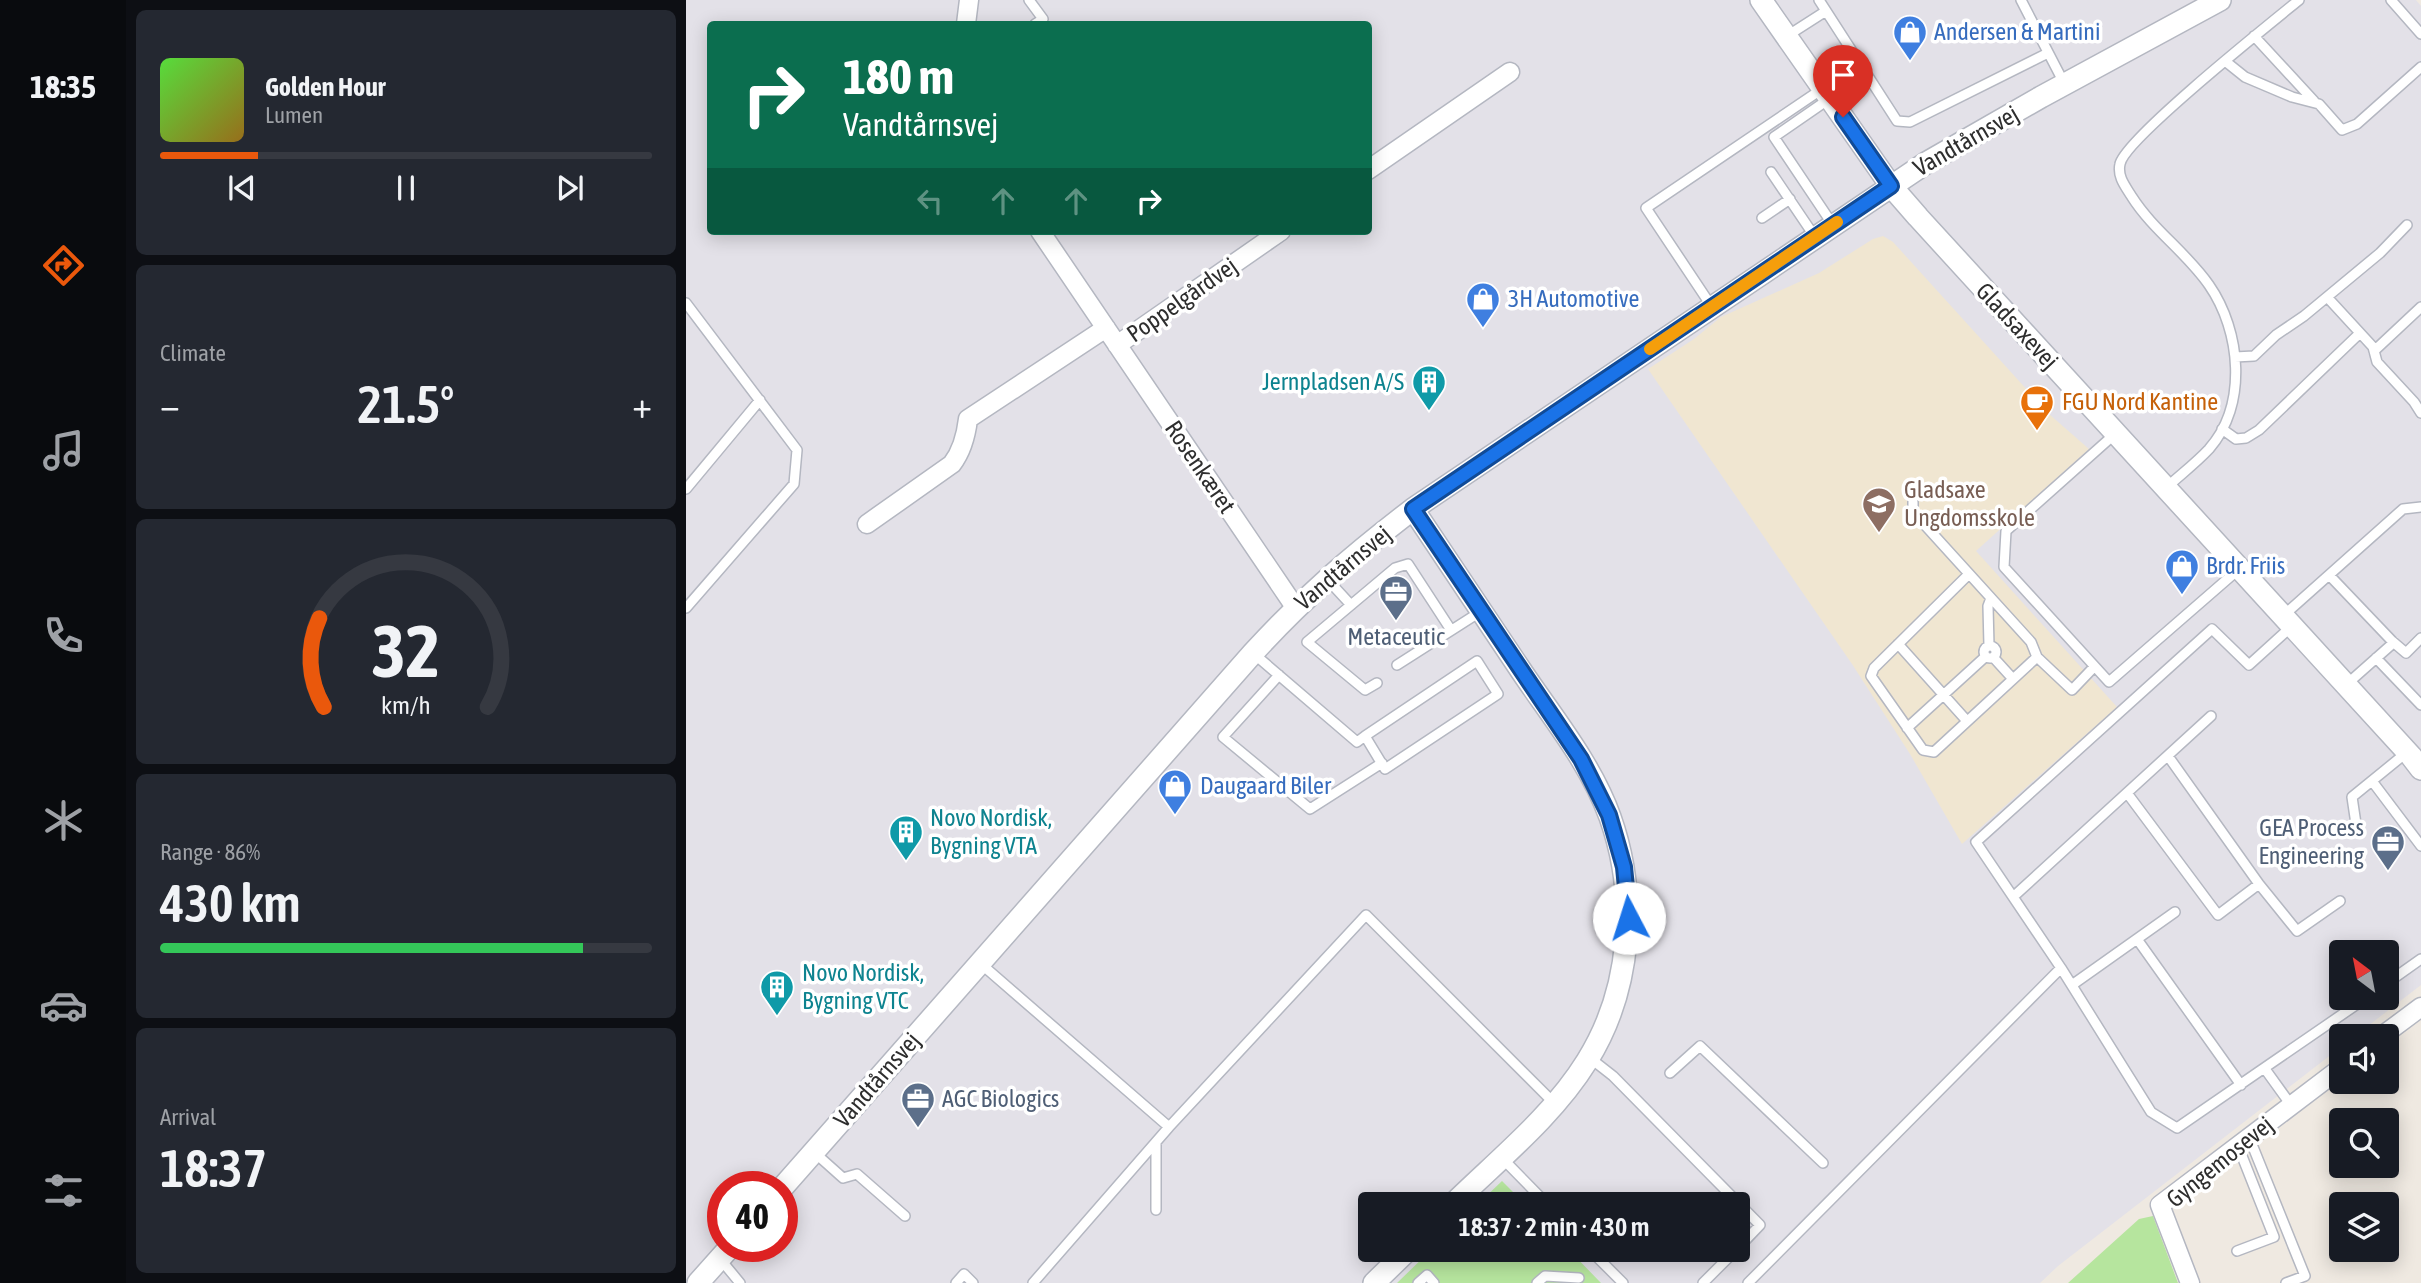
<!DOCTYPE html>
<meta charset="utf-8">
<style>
body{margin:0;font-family:"Asap Condensed",sans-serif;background:#242831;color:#f1f3f6;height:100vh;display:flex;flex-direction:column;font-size:26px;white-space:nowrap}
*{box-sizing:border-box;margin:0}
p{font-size:23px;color:#9ea1a6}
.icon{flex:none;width:38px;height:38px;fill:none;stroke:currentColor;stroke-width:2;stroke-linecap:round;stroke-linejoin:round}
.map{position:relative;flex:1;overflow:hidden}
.drawer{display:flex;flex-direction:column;gap:10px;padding:10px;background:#0d0f14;width:560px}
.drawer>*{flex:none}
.top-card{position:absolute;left:21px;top:21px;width:665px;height:214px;border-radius:7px;box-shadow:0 4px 18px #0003;background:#0b6e4f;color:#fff;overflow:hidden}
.needle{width:46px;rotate:328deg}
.fabs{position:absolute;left:1643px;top:940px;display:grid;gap:14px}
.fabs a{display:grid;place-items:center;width:70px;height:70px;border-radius:7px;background:#171b24;box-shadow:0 4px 18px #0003;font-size:35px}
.speed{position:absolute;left:21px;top:1171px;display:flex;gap:14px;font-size:35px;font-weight:700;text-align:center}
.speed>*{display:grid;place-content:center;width:91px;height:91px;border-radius:50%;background:#171b24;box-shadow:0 4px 18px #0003;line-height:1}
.speed .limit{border:10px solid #d22;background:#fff;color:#111}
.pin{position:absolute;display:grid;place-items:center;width:60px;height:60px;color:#fff;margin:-72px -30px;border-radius:50% 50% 50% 0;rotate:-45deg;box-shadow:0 0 7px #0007}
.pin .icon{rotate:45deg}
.me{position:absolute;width:77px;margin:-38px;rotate:355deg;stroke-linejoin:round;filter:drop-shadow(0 0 5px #0008)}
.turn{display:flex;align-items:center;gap:24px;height:147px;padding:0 21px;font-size:32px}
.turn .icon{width:91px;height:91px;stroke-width:2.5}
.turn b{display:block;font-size:49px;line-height:60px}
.lanes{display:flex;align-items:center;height:66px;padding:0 21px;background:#0003;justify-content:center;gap:35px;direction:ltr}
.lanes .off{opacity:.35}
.big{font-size:52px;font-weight:600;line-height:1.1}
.drawer .widget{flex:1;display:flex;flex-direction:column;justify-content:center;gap:10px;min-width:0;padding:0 24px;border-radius:10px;background:#242831}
.drawer .dial{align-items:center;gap:0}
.dial svg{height:182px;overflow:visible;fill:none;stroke:#363941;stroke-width:7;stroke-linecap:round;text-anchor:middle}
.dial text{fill:#f1f3f6;stroke:none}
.song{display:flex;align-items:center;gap:21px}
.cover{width:84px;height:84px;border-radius:10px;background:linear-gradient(135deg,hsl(110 70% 55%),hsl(40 70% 35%))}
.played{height:7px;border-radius:4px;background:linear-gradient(90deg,#ea580c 20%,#363941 20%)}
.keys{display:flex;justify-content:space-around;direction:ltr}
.heat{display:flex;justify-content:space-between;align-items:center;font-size:38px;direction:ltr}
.charge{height:10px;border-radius:5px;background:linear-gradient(90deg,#34c759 86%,#363941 0)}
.trip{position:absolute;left:672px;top:1192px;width:392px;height:70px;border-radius:7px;background:#171b24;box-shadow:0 4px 18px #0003;font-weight:600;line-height:70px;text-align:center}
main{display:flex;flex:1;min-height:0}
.menu{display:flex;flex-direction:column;width:126px;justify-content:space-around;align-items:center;background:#090b0e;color:#9ea1a6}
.menu .icon{width:49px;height:49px}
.menu .selected{color:#ea580c}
.menu b{font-size:32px;color:#f1f3f6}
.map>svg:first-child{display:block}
</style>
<main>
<nav class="menu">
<b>18:35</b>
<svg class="icon selected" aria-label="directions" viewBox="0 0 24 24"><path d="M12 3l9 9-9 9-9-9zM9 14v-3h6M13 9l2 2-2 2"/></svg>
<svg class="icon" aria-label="music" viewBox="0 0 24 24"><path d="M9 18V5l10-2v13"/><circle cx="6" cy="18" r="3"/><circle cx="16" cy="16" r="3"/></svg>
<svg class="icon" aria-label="phone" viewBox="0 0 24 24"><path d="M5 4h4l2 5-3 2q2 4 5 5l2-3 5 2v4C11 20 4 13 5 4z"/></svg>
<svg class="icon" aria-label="climate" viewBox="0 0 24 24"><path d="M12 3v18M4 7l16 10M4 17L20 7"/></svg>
<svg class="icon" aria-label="car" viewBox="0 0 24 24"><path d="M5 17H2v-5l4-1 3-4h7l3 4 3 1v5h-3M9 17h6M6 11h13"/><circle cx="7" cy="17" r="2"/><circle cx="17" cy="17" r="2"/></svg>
<svg class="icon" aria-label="filters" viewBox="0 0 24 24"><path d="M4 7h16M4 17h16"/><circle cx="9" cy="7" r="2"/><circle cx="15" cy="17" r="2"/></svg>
</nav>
<section class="drawer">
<div class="widget">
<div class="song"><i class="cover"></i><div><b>Golden Hour</b><p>Lumen</p></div></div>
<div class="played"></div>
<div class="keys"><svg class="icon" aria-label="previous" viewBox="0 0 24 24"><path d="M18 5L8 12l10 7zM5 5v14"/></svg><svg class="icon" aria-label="pause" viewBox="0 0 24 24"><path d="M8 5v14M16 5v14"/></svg><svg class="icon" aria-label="next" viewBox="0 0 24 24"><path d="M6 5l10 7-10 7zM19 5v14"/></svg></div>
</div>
<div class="widget"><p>Climate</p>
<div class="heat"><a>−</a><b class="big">21.5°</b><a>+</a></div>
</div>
<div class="widget dial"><svg viewBox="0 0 100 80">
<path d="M14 69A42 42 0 1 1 86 69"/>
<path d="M14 69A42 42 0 0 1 12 30" stroke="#ea580c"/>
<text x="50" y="56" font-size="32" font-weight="700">32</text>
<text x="50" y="72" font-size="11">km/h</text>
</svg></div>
<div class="widget"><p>Range · 86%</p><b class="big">430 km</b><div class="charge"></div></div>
<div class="widget"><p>Arrival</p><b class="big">18:37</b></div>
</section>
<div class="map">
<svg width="1735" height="1283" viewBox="0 0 1735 1283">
<rect width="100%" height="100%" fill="#efe9e1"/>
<!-- industrial -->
<path fill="#e3e1e8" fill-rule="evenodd" d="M 0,0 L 1730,0 L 1735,6 L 1735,985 L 1669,1036 L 1656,1036 L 1655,1047 L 1372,1266 L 1354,1283 L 0,1283 ZM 24,24 L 682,24 L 682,231 L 24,231 ZM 1656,952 L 1701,952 L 1701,998 L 1656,998 ZM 37,1186 L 96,1186 L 96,1246 L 37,1246 ZM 684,1204 L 1052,1204 L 1052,1250 L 684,1250 Z"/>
<!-- education -->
<path fill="#f0e6d1" d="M 1197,236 L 1207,242 L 1363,414 L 1403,449 L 1290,551 L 1431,707 L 1276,844 L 1224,754 L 1166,664 L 962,369 L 1008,339 L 1035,317 L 1133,273 L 1187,239 Z"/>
<!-- green -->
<path fill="#b6e59e" d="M 816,1181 L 839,1204 L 792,1204 Z
M 1467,1216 L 1492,1283 L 1382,1283 L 1453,1219 Z
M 745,1250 L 883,1250 L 915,1283 L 711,1283 Z"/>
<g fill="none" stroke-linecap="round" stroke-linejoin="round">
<!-- service casing -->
<g stroke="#b4b7c1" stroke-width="12">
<path id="service" d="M 343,0 L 357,19 L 349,24
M 1133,0 L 1211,121 L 1224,122 L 1362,53
M 1335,0 L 1378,83
M 1705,0 L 1735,34
M 1101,36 L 1140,11
M 1568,36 L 1628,101
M 1539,61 L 1559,77 L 1606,97 L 1633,104 L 1656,130 L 1671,124 L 1735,67
M 1143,99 L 1088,137 L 1147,225
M 1085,172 L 1129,237
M 1076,218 L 1104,199
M 1641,297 L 1687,347 L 1691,362 L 1728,402 L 1735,413
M 0,303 L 111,450 L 108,484 L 0,608
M 1026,307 L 960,208 L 1136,89
M 1688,351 L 1735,307
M 1549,357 L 1568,356 L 1590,335 L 1618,316 L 1694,253 L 1721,225
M 1536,429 L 1550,439 L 1560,438 L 1573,430 L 1674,333
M 1430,433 L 1320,531 L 1318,567 L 1423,682 L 1553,569
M 1480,488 C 1494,475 1510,463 1523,449 C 1562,405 1555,331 1523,285 C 1501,253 1467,230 1446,197 C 1440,187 1431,177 1434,164 C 1438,140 1586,22 1613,0
M 0,489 L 74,400
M 1227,502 L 1227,512 L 1345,642 L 1351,657
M 1283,574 L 1188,668 L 1185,676 L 1237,750 L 1248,752 L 1351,657 L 1386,690 L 1408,667
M 1644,576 L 1706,641 L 1705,645 L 1661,684
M 642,580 L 665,605
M 1597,616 L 1717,509 L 1735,507
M 1606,626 L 1563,665 L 1526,629 L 1290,842 L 1375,968 L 1465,1112 L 1491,1128 L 1680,998
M 1706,641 L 1720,653 L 1735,638
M 1212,644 L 1281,721
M1298 652a6 6 0 1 1 12 0a6 6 0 1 1-12 0Z
M 1303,646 L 1302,606 L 1305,598
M 567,653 L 671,742 L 679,736 L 791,661 L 812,694 L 699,769 L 679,736
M 1307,657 L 1327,679
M 1690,658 L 1735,705
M 711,665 L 794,612
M 593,675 L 537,737 L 624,809 L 696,763
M 691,683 L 679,690 L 621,642 L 709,568 L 722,564 L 765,630
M 1221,728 L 1299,657
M 1482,756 L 1573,884 L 1611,931 L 1654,901
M 1686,781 L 1735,846
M 1441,793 L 1532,915 L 1573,884
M 1670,824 L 1666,797 L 1720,753
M 1327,897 L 1525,716
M 1451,939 L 1555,1085
M 294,963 L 483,1127
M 1701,983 L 1735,959
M 1386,985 L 1489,912
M 904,1058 L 927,1076 L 1074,1225 L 1052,1248
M 1579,1069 L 1605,1105
M 984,1073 L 1014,1046 L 1137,1163
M 1563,1137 L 1619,1276 L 1600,1283
M 470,1142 L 470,1210
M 129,1153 L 157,1178 L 171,1174 L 219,1216
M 816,1158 L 861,1204
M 904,1250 L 937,1283
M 1551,1251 L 1588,1237 L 1552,1146
M 35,1260 L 54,1283
M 270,1283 L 278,1274 L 287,1283
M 347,1283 L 483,1127 L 680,915 L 869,1104
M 732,1283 L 741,1275 L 748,1283
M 851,1283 L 859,1276 L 893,1278
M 1017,1283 L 1050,1250
M 1062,1283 L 1375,968"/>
</g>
<!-- minor casing -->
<g stroke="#b4b7c1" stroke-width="21">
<path id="minor" d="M 280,24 L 283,0
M 682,170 L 824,72
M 354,231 L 609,607
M 431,345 L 595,231
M 181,524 L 266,464 C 276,451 280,436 282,419 L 420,328
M 1696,1036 L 1735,1007
M 1504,1283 L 1474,1205 L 1656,1067"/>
</g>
<!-- tertiary casing -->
<g stroke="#b4b7c1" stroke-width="24">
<path id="tertiary" d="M 1075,0 L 1205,186 L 1232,217 L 1725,756 L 1735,769
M 727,509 C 764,564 800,618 836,672 C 867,718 905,764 924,817 C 952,896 946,989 901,1061 C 867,1116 813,1159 767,1204
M 96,1188 L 567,653 C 618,597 667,555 727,509 L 1240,163 L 1355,97 L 1534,0
M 12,1283 L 45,1246
M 688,1283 L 722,1250"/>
</g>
<!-- service -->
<use href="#service" stroke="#fff" stroke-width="9"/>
<!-- minor -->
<use href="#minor" stroke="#fff" stroke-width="18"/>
<!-- tertiary -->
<use href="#tertiary" stroke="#fff" stroke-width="21"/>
</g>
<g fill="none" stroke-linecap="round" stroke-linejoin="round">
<!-- route casing -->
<g stroke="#114b97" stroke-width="18">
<path id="route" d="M 943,918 L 938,867 L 923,815 L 895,759 L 727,509 L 1205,186 L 1157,117"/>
</g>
<!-- route -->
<use href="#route" stroke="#1a73e8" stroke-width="12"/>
<!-- slow -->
<path stroke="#f59e0b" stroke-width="12" d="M 964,349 L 1151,222"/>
</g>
<!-- icons -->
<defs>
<g id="shop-pin" transform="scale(1.75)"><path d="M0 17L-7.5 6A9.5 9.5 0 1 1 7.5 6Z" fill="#3f7fe0" stroke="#fff"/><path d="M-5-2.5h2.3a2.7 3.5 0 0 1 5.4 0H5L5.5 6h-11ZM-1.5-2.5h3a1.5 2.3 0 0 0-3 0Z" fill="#fff"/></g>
<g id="building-pin" transform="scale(1.75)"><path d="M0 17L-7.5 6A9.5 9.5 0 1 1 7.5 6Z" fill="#0f9aa8" stroke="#fff"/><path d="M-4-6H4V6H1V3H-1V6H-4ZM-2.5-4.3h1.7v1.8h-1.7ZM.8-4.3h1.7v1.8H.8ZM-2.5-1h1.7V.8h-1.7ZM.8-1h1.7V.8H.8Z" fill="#fff"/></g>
<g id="cafe-pin" transform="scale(1.75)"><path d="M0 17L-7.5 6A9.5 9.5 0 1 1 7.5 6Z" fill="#e8710a" stroke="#fff"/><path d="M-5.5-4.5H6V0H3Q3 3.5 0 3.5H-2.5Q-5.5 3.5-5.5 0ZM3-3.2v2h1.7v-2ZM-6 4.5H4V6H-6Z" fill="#fff"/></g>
<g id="school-pin" transform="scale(1.75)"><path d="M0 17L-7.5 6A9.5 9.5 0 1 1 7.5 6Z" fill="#8d6e63" stroke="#fff"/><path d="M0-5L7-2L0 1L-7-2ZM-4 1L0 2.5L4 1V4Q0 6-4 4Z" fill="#fff"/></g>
<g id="office-pin" transform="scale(1.75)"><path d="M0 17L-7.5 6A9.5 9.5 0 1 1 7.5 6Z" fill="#5c6f8a" stroke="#fff"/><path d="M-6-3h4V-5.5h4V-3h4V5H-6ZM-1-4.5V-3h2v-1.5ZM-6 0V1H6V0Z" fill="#fff"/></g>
</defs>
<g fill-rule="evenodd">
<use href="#shop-pin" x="1224" y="32"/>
<use href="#shop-pin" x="797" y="299"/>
<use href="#building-pin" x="743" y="382"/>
<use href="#cafe-pin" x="1351" y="402"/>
<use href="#school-pin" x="1193" y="504"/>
<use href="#shop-pin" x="1496" y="566"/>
<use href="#office-pin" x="710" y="592"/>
<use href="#shop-pin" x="489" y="786"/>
<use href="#building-pin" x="220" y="832"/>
<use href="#office-pin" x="1702" y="842"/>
<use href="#building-pin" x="91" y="987"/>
<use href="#office-pin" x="232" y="1099"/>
</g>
<g text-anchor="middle" stroke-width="7" stroke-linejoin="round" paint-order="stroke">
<!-- shop labels -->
<g font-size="24" fill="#366cbe" stroke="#fff" text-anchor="start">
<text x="1248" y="40">Andersen &amp; Martini</text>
<text x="822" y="307">3H Automotive</text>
<text x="1520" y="574">Brdr. Friis</text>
<text x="514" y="794">Daugaard Biler</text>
</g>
<!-- street labels -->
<g font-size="24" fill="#2e2e2e" stroke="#fff">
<text transform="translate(1280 141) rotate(-30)" y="8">Vandtårnsvej</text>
<text transform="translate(496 300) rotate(-35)" y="8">Poppelgårdvej</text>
<text transform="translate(1331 326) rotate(47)" y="8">Gladsaxevej</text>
<text transform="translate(514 467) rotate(56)" y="8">Rosenkæret</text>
<text transform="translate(657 568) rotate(-40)" y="8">Vandtårnsvej</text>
<text transform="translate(191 1080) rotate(-49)" y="8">Vandtårnsvej</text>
<text transform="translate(1534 1162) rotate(-39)" y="8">Gyngemosevej</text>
</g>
<!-- culture labels -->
<g font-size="24" fill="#0d838f" stroke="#fff" text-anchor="start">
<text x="718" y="390" text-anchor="end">Jernpladsen A/S</text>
<text x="244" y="826">Novo Nordisk,<tspan x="244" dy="28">Bygning VTA</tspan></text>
<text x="116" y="981">Novo Nordisk,<tspan x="116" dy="28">Bygning VTC</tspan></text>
</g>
<!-- food labels -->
<g font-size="24" fill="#c56008" stroke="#fff" text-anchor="start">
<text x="1376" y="410">FGU Nord Kantine</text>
</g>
<!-- education labels -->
<g font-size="24" fill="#785e54" stroke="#fff" text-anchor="start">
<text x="1218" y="498">Gladsaxe<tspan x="1218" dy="28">Ungdomsskole</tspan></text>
</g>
<!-- service labels -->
<g font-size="24" fill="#4e5e75" stroke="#fff">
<text x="710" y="645">Metaceutic</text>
<text x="1678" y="836" text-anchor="end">GEA Process<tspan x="1678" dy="28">Engineering</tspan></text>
<text x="256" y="1107" text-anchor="start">AGC Biologics</text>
</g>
</g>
</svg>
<div class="fabs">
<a><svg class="needle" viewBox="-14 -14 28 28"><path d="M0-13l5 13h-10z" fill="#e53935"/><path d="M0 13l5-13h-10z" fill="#9ea1a6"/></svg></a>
<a><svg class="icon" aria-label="sound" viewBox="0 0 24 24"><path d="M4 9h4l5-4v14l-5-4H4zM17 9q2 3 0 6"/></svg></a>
<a><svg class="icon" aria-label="search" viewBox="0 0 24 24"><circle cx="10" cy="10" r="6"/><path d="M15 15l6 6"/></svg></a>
<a><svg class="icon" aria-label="layers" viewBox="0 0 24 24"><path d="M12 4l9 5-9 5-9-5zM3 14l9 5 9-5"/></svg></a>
</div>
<div class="speed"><div class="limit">40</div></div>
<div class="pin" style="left:1157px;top:117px;background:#d93025"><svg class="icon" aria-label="arrive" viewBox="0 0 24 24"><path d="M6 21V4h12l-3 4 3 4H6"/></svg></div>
<svg class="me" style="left:943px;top:918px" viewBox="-20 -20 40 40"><circle r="19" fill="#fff"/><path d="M0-13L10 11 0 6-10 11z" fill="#1a73e8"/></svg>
<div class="trip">18:37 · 2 min · 430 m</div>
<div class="top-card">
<div class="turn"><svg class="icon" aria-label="right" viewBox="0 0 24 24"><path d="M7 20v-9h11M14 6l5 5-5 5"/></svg><div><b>180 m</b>Vandtårnsvej</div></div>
<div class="lanes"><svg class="icon off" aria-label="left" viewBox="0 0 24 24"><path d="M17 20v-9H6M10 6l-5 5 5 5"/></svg><svg class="icon off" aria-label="ahead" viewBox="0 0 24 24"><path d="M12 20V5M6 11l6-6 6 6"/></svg><svg class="icon off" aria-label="ahead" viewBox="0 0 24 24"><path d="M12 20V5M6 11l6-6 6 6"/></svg><svg class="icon" aria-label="right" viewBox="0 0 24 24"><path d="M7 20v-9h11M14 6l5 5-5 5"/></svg></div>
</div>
</div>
</main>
